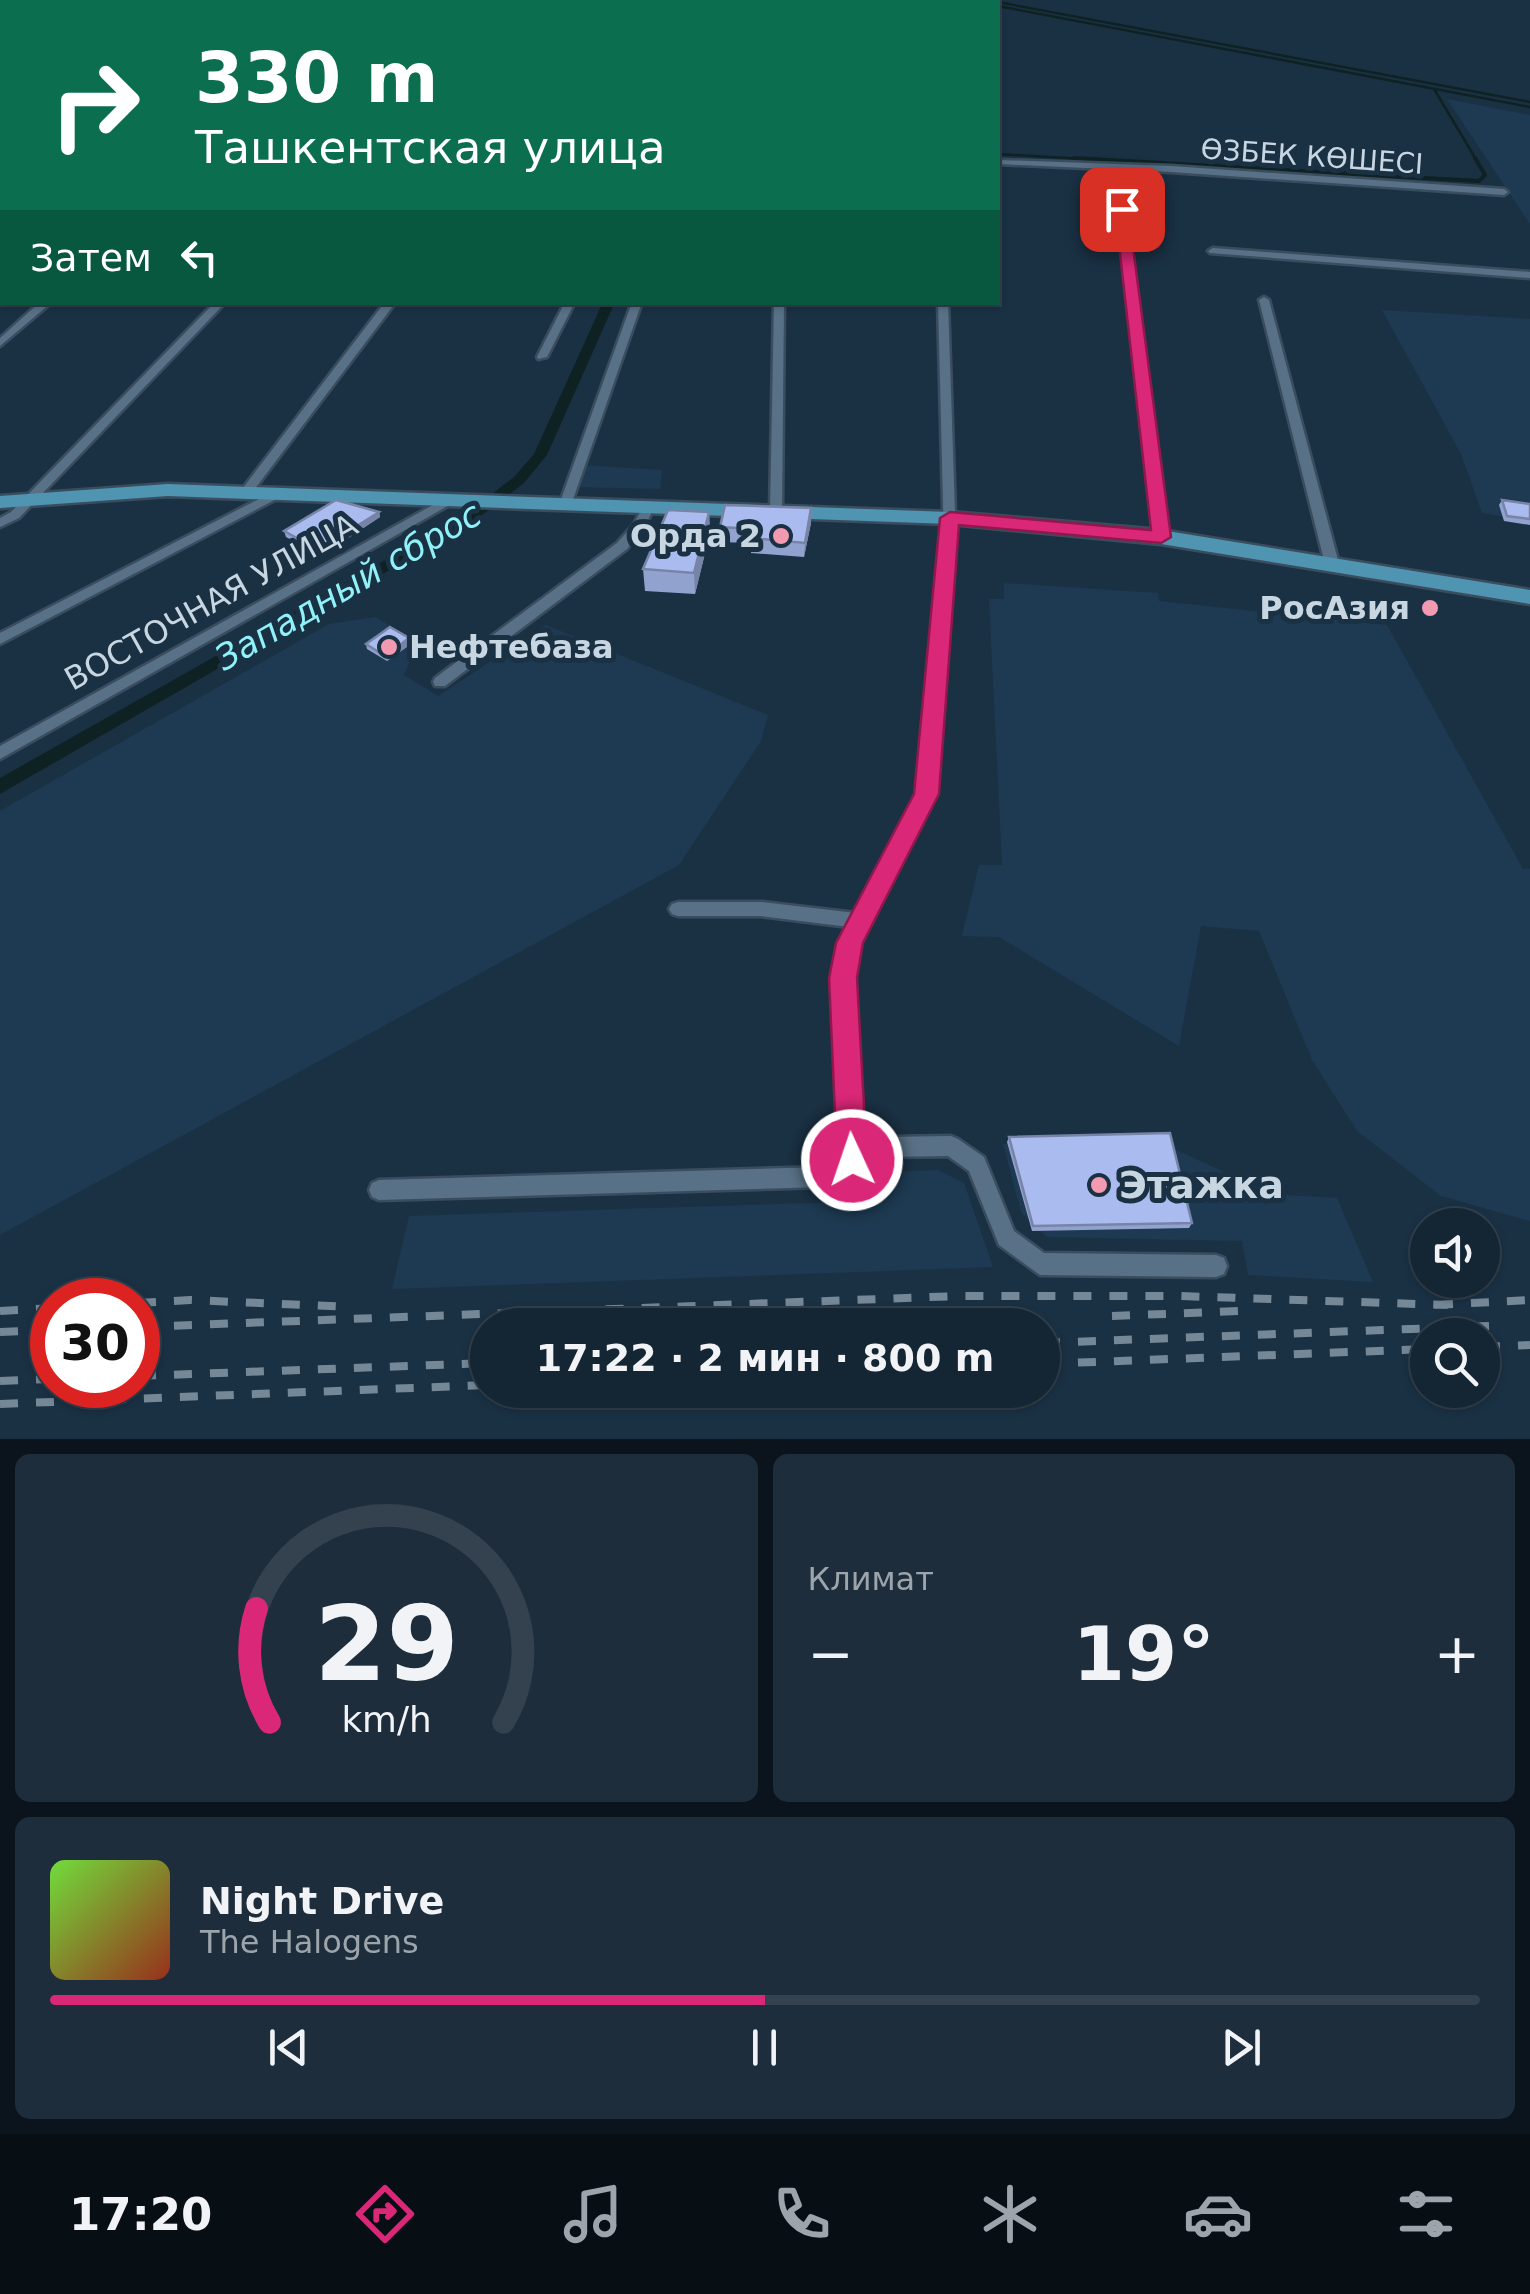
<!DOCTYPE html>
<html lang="ru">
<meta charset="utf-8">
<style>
body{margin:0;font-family:"DejaVu Sans",sans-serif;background:#1d2d3b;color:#f1f3f6;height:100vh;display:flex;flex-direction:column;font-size:38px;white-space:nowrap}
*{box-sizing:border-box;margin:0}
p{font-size:32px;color:#9da5ac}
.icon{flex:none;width:55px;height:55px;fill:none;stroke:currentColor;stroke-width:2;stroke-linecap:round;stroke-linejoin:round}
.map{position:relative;height:1439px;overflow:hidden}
.side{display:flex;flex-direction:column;gap:15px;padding:15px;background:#0b141c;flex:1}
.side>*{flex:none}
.guide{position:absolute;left:0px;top:0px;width:1000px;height:305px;box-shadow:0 2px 8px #0004,0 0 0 2px #33424e;background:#0b6e4f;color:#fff;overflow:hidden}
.fabs{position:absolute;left:1410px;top:1208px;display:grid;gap:20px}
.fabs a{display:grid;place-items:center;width:90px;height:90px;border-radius:50%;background:#142533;box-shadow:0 2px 8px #0004,0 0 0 2px #33424e;font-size:50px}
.speed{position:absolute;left:30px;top:1278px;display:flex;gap:20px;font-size:50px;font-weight:700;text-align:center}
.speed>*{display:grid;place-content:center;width:130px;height:130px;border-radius:50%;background:#142533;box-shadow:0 2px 8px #0004,0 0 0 2px #33424e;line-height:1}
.speed .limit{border:15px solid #d22;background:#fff;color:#111}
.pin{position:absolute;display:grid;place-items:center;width:85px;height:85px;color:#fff;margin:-42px;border-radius:20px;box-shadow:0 5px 15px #0006}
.me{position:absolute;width:110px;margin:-55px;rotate:357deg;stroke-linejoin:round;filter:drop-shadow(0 0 8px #0008)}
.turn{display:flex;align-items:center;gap:35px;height:210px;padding:0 30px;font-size:45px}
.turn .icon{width:130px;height:130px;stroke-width:2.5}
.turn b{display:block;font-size:70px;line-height:85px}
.then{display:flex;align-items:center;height:95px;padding:0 30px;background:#0003;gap:20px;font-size:38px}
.big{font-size:75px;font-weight:700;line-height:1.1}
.side .card{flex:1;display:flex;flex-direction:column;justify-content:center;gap:15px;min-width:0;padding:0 35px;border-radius:15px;background:#1d2d3b}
.side .dial{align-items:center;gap:0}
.dial svg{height:260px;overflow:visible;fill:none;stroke:#33424e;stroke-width:7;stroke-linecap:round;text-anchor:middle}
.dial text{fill:#f1f3f6;stroke:none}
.song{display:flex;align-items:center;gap:30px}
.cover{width:120px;height:120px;border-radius:15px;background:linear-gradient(135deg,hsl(100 70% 55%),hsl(10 70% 35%))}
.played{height:10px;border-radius:5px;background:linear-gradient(90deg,#db2777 50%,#33424e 50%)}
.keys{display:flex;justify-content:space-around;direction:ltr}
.heat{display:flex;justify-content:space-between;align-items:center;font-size:55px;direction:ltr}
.side .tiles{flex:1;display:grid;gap:15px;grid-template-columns:1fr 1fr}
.card:last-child{grid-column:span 2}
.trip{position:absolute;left:470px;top:1308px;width:590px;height:100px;border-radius:50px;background:#142533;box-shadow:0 2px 8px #0004,0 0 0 2px #33424e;font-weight:700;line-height:100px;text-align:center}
.menu{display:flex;height:160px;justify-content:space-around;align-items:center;background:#080f14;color:#9da5ac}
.menu .icon{width:70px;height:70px}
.menu .current{color:#db2777}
.menu b{font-size:45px;color:#f1f3f6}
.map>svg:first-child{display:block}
</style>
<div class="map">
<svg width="1530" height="1439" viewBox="0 0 1530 1439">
<rect width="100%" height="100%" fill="#1a3144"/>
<!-- built -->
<path fill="#1d3a52" d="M 1447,99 L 1530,115 L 1530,224 Z
M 1382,310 L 1530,319 L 1530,521 L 1482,513 L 1461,454 Z
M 583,465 L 662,470 L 660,489 L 577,487 Z
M 1004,583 L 1158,593 L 1159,601 L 1387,625 L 1523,869 L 1530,869 L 1530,1221 L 1441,1196 L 1357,1131 L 1312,1060 L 1259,931 L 1201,926 L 1179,1046 L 999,937 L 962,936 L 979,865 L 1002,865 L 989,599 L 1004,599 Z
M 375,617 L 418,642 L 404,675 L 438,696 L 546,625 L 768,715 L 761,741 L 679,865 L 0,1235 L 0,811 L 329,624 Z
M 1161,1143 L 1272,1194 L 1337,1198 L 1373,1282 L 1248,1275 L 1242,1241 L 1047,1237 L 1021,1212 L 1003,1144 Z
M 938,1170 L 964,1183 L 993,1267 L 392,1289 L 409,1216 L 841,1202 L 880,1172 Z"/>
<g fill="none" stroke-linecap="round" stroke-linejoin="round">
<!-- stream-far1 -->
<path stroke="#0f2223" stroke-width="2.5" d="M 964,0 L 977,2
M 987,0 L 1530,102
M 100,2 L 114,0
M 998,6 L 1530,107
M 1434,89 L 1477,161
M 998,154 L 1118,161"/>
<!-- stream -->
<path stroke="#0f2223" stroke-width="4" d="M 1074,158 L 1479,181 L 1485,175 L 1475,158"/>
<!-- canal -->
<path fill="#0f2223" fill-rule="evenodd" d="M 603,302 L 615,302 L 547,455 L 524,483 L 473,522 L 0,794 L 0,778 L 463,516 L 514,477 L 534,454 Z"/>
<!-- minor casing -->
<g stroke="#3a4d5e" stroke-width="5">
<path id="minor" d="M 595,0 L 658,0 L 663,2 L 616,2 Z
M 711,0 L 717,0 L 716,2 L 710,2 Z
M 0,22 L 2,22 L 2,26 L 0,27 Z
M 0,106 L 2,106 L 2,111 L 0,111 Z
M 998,160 L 1171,166 L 1504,189 L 1508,192 L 1504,195 L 1171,172 L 998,164 Z
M 2,206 L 2,213 L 0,214 L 0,207 Z
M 1122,206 L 1126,209 L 1167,537 L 1161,541 L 1155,537 L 1118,209 Z
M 1213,248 L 1530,272 L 1530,278 L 1210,253 L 1208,251 Z
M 1264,297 L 1269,300 L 1339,564 L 1332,568 L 1325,564 L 1259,300 Z
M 40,302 L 52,302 L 0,346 L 0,338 Z
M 215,302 L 226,302 L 19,518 L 0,527 L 0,518 L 11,512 Z
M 385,302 L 396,302 L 251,494 L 243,494 L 243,488 Z
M 565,302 L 575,302 L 547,357 L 538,359 L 537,357 Z
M 632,302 L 642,302 L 571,505 L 565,509 L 561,508 L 559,505 Z
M 774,302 L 784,302 L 782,510 L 776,514 L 770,510 Z
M 938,302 L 948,302 L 956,542 L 935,794 L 858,943 L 852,978 L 861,1148 L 886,1137 L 951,1136 L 958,1139 L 984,1157 L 1014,1231 L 1044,1253 L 1216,1255 L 1224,1258 L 1227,1266 L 1224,1274 L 1216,1277 L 1040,1275 L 999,1245 L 969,1171 L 948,1156 L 887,1157 L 824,1187 L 379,1200 L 372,1197 L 369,1190 L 372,1183 L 379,1180 L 823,1167 L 842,1158 L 834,978 L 840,943 L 849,927 L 761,916 L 678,916 L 672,914 L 669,909 L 672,904 L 678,902 L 761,902 L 856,913 L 919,794 L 944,542 Z
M 280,488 L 284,489 L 284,495 L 0,644 L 0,633 Z
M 449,496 L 455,500 L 453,503 L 0,759 L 0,746 Z
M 648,503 L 654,507 L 646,525 L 627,549 L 445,686 L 435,686 L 433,682 L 435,678 L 617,543 L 634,524 L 644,504 Z"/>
</g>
<!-- primary casing -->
<g stroke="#3a4d5e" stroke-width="5">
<path id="primary" d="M 168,484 L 950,512 L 1161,530 L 1530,590 L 1530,604 L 1161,544 L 950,524 L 168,496 L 0,508 L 0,496 Z"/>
</g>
<!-- minor -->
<use href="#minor" fill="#597187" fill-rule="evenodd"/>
<!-- primary -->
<use href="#primary" fill="#4f95b2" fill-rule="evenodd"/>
<!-- rail -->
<path stroke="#758897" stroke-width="8" stroke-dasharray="18 18" stroke-linecap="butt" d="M 138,1303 L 190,1300 L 352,1307
M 1435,1305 L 1530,1300
M 0,1311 L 52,1308
M 1112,1316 L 1240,1311
M 138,1327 L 959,1296 L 1180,1296 L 1448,1305
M 0,1332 L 52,1330
M 1042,1343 L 1489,1326
M 1482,1347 L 1530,1345
M 1042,1364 L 1428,1349
M 138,1376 L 488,1363
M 0,1381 L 52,1379
M 0,1404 L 488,1385"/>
</g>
<!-- wall -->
<path fill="#92a2ce" d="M 1502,500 L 1530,504 L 1530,525 L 1504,521 L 1499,505 Z
M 811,508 L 811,523 L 804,557 L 751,553 L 751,543 L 720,542 L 720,527 Z
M 379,512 L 380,517 L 321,556 L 286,537 L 284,531 Z
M 709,512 L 710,533 L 695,594 L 645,591 L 643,569 Z
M 366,644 L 411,644 L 387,661 L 367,649 Z
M 1009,1137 L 1192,1223 L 1189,1228 L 1032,1231 L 1007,1142 Z"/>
<!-- shaded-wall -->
<path fill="#7784a7" d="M 811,508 L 811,523 L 804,557 L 805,543 Z
M 379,512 L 380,517 L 321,556 L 319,550 Z
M 709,512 L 710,533 L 695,594 L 694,573 Z
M 409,638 L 411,644 L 387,661 L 385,656 Z"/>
<!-- building -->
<path fill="#aabcef" stroke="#7784a7" stroke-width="2.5" d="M 336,500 L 379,512 L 319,550 L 284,531 Z
M 1502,500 L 1530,504 L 1530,519 L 1507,516 Z
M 725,505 L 811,508 L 805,543 L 751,538 L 753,529 L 720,527 Z
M 668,510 L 709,512 L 694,573 L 643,569 Z
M 390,627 L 409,638 L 385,656 L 366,644 Z
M 1170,1133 L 1192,1223 L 1033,1226 L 1009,1137 Z"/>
<!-- route -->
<path fill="#db2777" stroke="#8e194d" stroke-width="2.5" d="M 1122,205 L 1128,209 L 1171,537 L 1161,543 L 959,525 L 939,794 L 863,943 L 857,978 L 867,1160 L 863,1171 L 852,1175 L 841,1171 L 837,1160 L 829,978 L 836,943 L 914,794 L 940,518 L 950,512 L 1151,530 L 1115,209 Z"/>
<!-- markers -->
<g fill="#f19ab2" stroke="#1a3144" stroke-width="4">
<circle cx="781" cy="536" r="10"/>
<circle cx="1430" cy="608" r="10"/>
<circle cx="389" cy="647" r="10"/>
<circle cx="1099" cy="1185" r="10"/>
</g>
<g text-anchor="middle" stroke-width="10" stroke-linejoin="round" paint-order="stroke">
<!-- far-street labels -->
<g font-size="28" fill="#c8d6e2" stroke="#1a3144">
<text transform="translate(1312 156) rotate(4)" y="10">ӨЗБЕК КӨШЕСІ</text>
</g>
<!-- poi labels -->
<g font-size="32" font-weight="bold" fill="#c8d6e2" stroke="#1a3144" text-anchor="end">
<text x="761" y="547">Орда 2</text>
<text x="1410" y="619">РосАзия</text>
<text x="409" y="658" text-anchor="start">Нефтебаза</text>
</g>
<!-- street labels -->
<g font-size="32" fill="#c8d6e2" stroke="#1a3144">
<text transform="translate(211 602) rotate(-29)" y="11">ВОСТОЧНАЯ УЛИЦА</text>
</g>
<!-- water labels -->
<g font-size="35" font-style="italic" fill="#90f2f8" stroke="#1a3144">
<text transform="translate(348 586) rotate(-30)" y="12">Западный сброс</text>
</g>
<!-- near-poi labels -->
<g font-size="38" font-weight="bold" fill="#c8d6e2" stroke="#1a3144" text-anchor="start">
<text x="1119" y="1198">Этажка</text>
</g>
</g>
</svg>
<div class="fabs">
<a><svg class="icon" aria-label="sound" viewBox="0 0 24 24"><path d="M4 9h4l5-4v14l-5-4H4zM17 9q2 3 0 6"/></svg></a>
<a><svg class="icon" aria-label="search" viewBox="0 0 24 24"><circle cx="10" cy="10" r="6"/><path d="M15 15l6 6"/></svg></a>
</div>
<div class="speed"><div class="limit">30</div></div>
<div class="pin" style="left:1122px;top:209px;background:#d93025"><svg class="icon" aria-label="arrive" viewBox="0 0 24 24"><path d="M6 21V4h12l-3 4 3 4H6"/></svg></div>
<svg class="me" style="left:852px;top:1160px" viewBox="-20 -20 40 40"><circle r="17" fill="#db2777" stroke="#fff" stroke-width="3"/><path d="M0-11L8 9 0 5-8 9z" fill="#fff"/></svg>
<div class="trip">17:22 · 2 мин · 800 m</div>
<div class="guide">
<div class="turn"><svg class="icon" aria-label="right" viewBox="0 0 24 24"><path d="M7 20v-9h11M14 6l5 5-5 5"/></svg><div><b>330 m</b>Ташкентская улица</div></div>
<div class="then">Затем<svg class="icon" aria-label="left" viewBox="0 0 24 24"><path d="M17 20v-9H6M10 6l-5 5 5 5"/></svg></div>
</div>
</div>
<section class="side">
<div class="tiles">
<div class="card dial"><svg viewBox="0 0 100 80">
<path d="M14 69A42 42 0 1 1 86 69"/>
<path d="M14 69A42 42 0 0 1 10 34" stroke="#db2777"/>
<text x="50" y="56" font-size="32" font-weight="700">29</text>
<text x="50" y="72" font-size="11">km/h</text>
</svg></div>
<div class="card"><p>Климат</p>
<div class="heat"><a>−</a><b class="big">19°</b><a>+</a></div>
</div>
<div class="card">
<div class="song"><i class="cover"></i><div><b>Night Drive</b><p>The Halogens</p></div></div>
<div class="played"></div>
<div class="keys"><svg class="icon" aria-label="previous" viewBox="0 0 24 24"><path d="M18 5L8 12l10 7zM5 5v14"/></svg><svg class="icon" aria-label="pause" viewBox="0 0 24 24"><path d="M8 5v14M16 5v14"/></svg><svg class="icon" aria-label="next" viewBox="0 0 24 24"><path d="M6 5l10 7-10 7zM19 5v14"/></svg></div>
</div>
</div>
</section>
<nav class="menu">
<b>17:20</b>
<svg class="icon current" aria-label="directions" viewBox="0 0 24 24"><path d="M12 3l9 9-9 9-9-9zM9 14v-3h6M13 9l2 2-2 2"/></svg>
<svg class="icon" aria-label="music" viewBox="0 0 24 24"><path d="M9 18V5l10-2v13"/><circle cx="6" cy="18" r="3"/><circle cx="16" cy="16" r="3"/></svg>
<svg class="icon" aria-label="phone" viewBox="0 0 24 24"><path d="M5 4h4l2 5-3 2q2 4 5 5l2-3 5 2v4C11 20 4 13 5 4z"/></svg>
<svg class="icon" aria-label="climate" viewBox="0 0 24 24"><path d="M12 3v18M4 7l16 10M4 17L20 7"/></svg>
<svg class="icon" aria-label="car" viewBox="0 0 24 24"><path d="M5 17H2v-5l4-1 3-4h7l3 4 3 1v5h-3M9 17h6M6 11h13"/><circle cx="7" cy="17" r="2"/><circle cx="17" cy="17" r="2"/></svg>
<svg class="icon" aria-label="filters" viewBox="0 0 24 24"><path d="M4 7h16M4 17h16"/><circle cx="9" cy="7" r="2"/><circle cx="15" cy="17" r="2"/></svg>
</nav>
